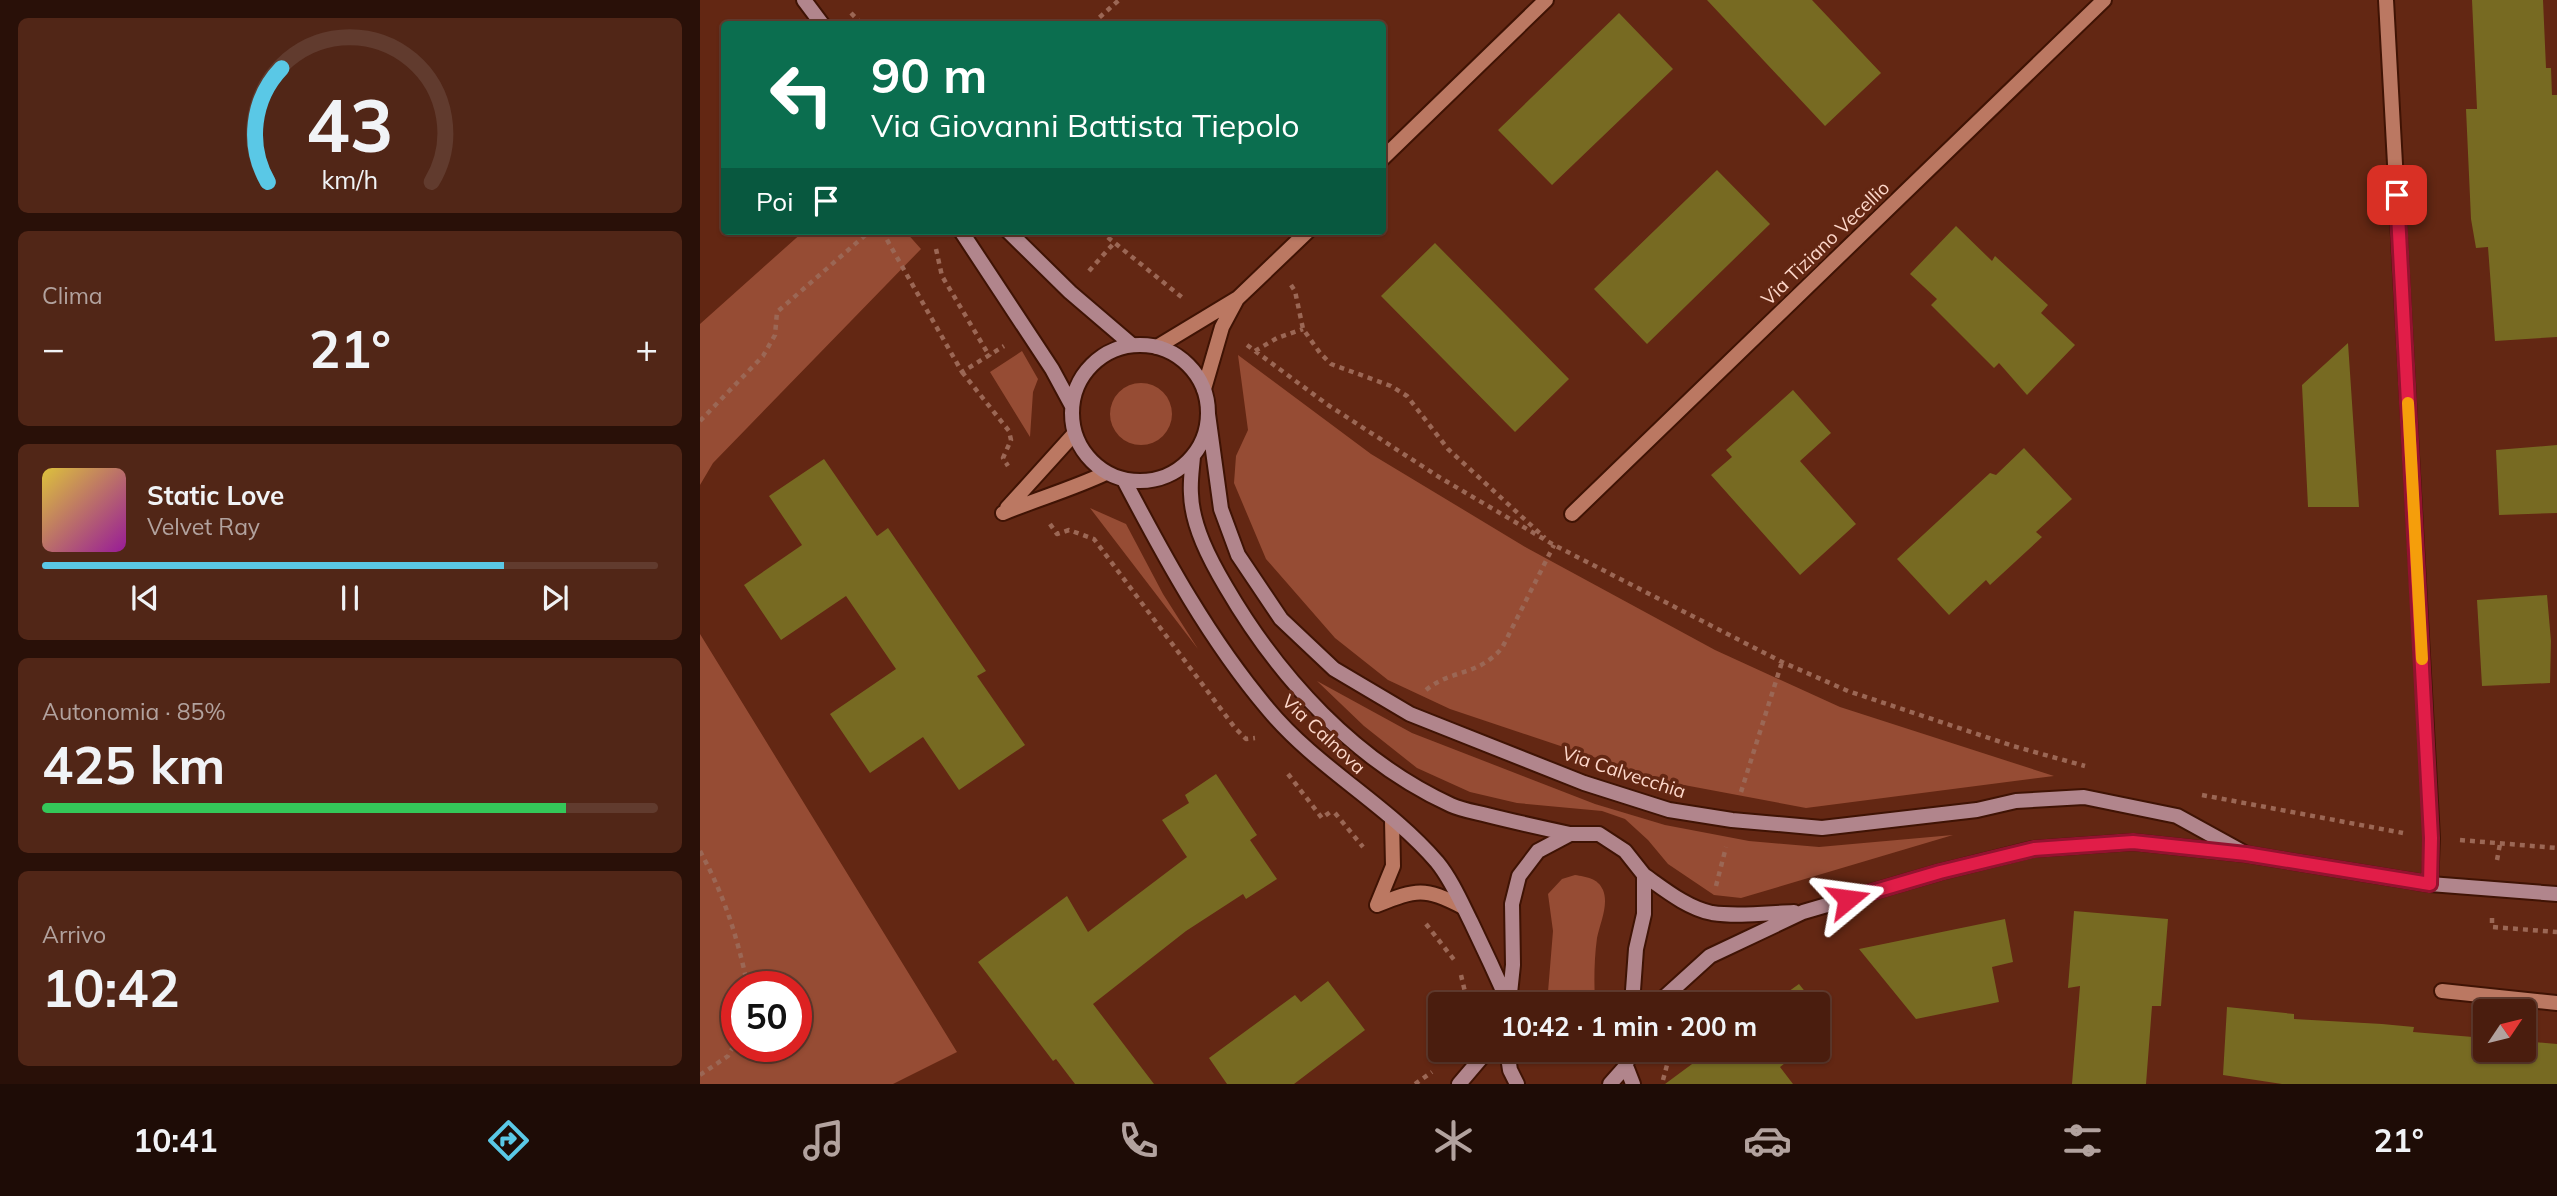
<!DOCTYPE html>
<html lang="it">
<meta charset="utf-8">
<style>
body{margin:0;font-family:Mulish,sans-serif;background:#512617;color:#f1f3f6;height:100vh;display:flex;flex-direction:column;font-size:26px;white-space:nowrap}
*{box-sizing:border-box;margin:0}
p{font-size:23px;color:#b2a29e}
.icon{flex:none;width:38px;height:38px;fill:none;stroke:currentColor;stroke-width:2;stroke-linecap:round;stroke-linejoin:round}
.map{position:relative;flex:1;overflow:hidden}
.panel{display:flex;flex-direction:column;gap:18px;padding:18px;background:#291008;width:700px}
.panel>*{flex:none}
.guide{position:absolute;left:21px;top:21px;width:665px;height:214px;border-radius:7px;box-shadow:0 2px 5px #0004,0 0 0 2px #613b2e;background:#0b6e4f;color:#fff;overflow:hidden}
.needle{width:46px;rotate:55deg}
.buttons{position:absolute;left:1773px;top:999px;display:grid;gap:14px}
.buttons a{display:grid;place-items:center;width:63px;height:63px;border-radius:7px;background:#4a1d0e;box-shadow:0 2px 5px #0004,0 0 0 2px #613b2e;font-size:35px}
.speed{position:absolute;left:21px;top:971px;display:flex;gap:14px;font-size:35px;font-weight:700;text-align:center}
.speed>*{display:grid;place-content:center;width:91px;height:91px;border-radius:50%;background:#4a1d0e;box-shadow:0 2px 5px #0004,0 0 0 2px #613b2e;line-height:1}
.speed .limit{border:10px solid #d22;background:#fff;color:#111}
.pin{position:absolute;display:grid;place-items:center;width:60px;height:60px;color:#fff;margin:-30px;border-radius:14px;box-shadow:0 4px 10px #0006}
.me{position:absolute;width:77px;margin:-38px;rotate:74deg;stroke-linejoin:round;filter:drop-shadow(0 0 5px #0008)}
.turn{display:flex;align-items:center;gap:24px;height:147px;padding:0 35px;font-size:32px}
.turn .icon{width:91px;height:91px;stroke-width:2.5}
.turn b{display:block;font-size:49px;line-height:60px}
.then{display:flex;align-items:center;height:66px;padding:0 35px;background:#0003;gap:14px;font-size:26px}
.big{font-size:52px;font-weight:700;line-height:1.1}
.panel .tile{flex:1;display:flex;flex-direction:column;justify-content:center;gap:10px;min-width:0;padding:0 24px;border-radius:10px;background:#512617}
.panel .dial{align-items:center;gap:0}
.dial svg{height:182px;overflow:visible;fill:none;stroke:#613b2e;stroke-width:7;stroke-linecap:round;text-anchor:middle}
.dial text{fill:#f1f3f6;stroke:none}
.song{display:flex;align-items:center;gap:21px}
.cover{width:84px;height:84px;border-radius:10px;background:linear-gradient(135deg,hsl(50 70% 55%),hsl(300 70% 35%))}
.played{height:7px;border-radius:4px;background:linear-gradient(90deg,#5ac8e6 75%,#613b2e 75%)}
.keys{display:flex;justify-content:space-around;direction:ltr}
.heat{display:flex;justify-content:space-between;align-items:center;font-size:38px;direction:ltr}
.charge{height:10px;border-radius:5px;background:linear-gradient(90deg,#34c759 85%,#613b2e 0)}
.trip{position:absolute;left:728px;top:992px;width:402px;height:70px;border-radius:7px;background:#4a1d0e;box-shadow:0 2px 5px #0004,0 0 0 2px #613b2e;font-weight:700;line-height:70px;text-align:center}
.menu{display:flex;height:112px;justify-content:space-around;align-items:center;background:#1e0c06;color:#b2a29e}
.menu .icon{width:49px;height:49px}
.menu .current{color:#5ac8e6}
.menu b{font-size:32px;color:#f1f3f6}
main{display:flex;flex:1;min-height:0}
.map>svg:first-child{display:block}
</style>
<main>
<section class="panel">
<div class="tile dial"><svg viewBox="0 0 100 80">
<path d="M14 69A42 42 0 1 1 86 69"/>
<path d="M14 69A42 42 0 0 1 20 19" stroke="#5ac8e6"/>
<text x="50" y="56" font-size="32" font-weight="700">43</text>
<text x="50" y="72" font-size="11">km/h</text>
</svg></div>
<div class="tile"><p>Clima</p>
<div class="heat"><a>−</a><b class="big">21°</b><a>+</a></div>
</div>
<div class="tile">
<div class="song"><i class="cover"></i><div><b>Static Love</b><p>Velvet Ray</p></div></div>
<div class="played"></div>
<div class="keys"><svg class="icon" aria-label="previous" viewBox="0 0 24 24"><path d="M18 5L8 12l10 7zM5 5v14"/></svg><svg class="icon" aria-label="pause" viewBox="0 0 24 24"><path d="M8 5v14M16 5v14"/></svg><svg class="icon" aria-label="next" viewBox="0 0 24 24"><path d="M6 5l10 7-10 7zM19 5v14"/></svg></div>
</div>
<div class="tile"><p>Autonomia · 85%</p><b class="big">425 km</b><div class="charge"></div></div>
<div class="tile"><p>Arrivo</p><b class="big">10:42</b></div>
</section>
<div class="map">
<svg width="1857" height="1084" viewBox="0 0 1857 1084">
<rect width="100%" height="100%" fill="#632713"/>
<!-- green -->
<path fill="#964c34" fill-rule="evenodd" d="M 104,231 L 205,231 L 221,249 L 13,463 L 0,485 L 0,324 Z
M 322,351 L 338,379 L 333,392 L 330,437 L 290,372 Z
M 538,355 L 671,454 L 827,548 L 1015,650 L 1140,707 L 1354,776 L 1106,808 L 968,782 L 750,709 L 688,680 L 635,638 L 566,559 L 534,483 L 536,456 L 548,430 Z
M410 414a31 31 0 1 1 62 0a31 31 0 1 1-62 0Z
M 390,508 L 426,524 L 463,594 L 498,649 Z
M 0,634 L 257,1052 L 193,1084 L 0,1084 ZM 37,987 L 96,987 L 96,1046 L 37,1046 Z
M 617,681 L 712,733 L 895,804 L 965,825 L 1049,841 L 1119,847 L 1253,835 L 1041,898 L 1014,895 L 968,864 L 948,840 L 925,819 L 902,811 L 817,803 L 770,792 L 717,768 L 664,726 Z
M 875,875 C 886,877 898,878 903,890 C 909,905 900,923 897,938 C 894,960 894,982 895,1004 L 847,1004 L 853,931 L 848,894 L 862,879 Z"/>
<!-- building -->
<path fill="#776a22" d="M 1007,0 L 1112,0 L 1181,73 L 1125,126 Z
M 1772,0 L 1843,0 L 1846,68 L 1851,68 L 1852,95 L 1857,95 L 1857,337 L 1795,341 L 1788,247 L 1776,248 L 1771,219 L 1766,109 L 1777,109 Z
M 919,13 L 973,69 L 852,185 L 798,130 Z
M 1017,170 L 1070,224 L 947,344 L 894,289 Z
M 1256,226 L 1292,261 L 1295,256 L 1348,305 L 1341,313 L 1375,345 L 1327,395 L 1299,363 L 1294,368 L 1231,305 L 1237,299 L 1210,274 Z
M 735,243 L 869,379 L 815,432 L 681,296 Z
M 1648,343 L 1659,507 L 1608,507 L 1602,385 Z
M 1093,390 L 1131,433 L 1100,461 L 1156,524 L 1100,575 L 1011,475 L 1032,457 L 1026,450 Z
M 1857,445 L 1857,513 L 1799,515 L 1796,450 Z
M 1324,448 L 1372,499 L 1336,532 L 1342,537 L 1290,585 L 1286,580 L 1249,615 L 1197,559 L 1290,473 L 1296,475 Z
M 124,459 L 177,536 L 188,528 L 286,671 L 277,676 L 325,745 L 259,790 L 223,737 L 170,773 L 130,714 L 196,669 L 146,596 L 81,640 L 44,585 L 102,545 L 69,496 Z
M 1847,595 L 1851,641 L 1850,683 L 1782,686 L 1777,600 Z
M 516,774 L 557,835 L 550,840 L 577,879 L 546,899 L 543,894 L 486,931 L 393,1004 L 454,1084 L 375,1084 L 356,1059 L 353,1061 L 278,962 L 367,896 L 388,932 L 487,857 L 462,820 L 489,803 L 485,795 Z
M 1374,911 L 1468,919 L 1461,1006 L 1452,1006 L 1446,1084 L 1372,1084 L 1380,986 L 1368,988 Z
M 1305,919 L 1313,962 L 1292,967 L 1299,1002 L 1216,1019 L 1159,949 Z
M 628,981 L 665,1030 L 594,1084 L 527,1084 L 509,1058 L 595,995 L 601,1002 Z
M 1099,984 L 1115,1004 L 1071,1004 Z
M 1527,1007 L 1594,1014 L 1594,1019 L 1682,1024 L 1714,1027 L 1713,1032 L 1785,1038 L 1785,1050 L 1824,1050 L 1824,1041 L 1857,1044 L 1857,1084 L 1582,1084 L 1523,1075 Z
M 1011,1050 L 1102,1050 L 1080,1067 L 1093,1084 L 965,1084 Z"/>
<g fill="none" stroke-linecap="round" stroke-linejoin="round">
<!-- lane casing -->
<g stroke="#3f1304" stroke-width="18">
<path id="lane" d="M 692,820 L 693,866 L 677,905 C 717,889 724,887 763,907
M 1742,991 L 1857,1003"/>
</g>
<!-- street casing -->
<g stroke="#3f1304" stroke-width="18">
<path id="street" d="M 1686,0 L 1732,838 L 1730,884
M 682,159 L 846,0
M 457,347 L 538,298 L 608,231
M 504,389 L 522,327 L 537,299
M 307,508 L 374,434
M 303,513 C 337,499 372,489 406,473
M 872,514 L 1404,0"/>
</g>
<!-- secondary casing -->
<g stroke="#3f1304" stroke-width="18">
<path id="secondary" d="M 104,0 L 122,24
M 261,231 L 352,369 L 372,406
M 308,231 L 370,292 L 432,345
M372 413a68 68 0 1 1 136 0a68 68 0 1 1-136 0Z
M 508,414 L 521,509 L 538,555 L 581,619 L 634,669 L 710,714 L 884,783 L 969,810 L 1032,820 L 1122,828 L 1277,810 L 1316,801 L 1384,797 L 1477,816 L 1546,854
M 493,457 C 492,469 490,482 491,494 C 492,526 510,560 526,587 C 579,678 655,761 751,805 C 762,810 775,812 787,815 C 815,822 842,828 870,834
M 424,480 C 466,560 509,639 568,709 C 617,768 687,804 737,862 C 751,879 761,902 771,922 C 784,949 797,977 809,1004
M 944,875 C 964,889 987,908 1012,913 C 1038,917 1067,913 1094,912
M 809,1003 L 813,965 L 812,904 L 819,876 L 838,851 L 870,834 L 899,834 L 925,851 L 944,875 L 944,914 L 936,949 L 932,1004
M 957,1004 L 1010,956 L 1103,912 L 1240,872 L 1333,849 L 1433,842 L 1546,854 L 1730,884 L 1857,894
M 807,1050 L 810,1070 L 817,1084
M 926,1066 L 933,1084
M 759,1084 L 788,1050
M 910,1084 L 926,1066 L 929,1050"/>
</g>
<!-- path -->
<path stroke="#9b6755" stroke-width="4.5" stroke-dasharray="5 5" stroke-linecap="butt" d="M 151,13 L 162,24
M 392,24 L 419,0
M 182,231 L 262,372 L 304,346
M 400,231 L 484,299
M 236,249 L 242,276 L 290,357
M 389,271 L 414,243
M 591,285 L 595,291 L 603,329 L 620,353 L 631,364 L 691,386 L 707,396 L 748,449 L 845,538
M 547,345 L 628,405 L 739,477 L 854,545 L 1082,662 L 1148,691 L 1313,746 L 1385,766
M 555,351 L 577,338 L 603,329
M 262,372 L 309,431 L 311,440 L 303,458 L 308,466
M 0,421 L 63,356 L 75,335 L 77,312 L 170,231
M 350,524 L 357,534 L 369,530 L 394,539 L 535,728 L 546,739 L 555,738
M 726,690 C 751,669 777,677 802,648 L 854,545
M 588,774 L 622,818 L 633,810
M 1041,792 L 1082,662
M 1502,795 L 1703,833
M 635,813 L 663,847
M 1760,840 L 1857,848
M 0,851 C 25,897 37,936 48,987
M 1797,860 L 1800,844
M 1016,886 L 1026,847
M 1792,918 L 1792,927 L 1857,932
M 726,924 L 755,961
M 761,975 L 765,992 L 764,1004
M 0,1075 L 28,1056 L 37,1040
M 963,1080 L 971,1050
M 715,1084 L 732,1072"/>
<!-- lane -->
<use href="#lane" stroke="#bb7862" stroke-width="14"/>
<!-- street -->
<use href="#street" stroke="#bb7862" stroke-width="14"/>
<!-- secondary -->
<use href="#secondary" stroke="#b1858c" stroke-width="14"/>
</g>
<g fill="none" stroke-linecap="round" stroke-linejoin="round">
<!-- route casing -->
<g stroke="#92132f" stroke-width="18">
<path id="route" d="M 1148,899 L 1240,872 L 1334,849 L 1433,842 L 1546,854 L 1730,884 L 1731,838 L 1697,195"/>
</g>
<!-- route -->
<use href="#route" stroke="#e11d48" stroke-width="12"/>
<!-- slow -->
<path stroke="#f59e0b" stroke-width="12" d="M 1708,403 L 1722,659"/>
</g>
<g text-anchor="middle" stroke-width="7" stroke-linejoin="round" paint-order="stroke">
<!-- street labels -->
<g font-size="19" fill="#fdd7ca" stroke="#632713">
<text transform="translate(1125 243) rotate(-44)" y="7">Via Tiziano Vecellio</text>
<text transform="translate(624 734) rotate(43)" y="7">Via Calnova</text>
<text transform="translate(924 772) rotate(18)" y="7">Via Calvecchia</text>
</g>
</g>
</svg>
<div class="buttons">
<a><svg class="needle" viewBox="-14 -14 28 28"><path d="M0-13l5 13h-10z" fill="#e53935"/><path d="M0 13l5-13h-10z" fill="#b2a29e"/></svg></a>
</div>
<div class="speed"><div class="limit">50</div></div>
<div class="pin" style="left:1697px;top:195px;background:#d93025"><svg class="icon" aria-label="arrive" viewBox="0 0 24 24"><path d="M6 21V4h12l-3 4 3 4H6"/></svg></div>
<svg class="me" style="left:1148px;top:899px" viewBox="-20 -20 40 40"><path d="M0-17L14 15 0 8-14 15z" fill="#e11d48" stroke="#fff" stroke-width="4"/></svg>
<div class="trip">10:42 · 1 min · 200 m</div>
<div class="guide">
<div class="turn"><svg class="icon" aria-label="left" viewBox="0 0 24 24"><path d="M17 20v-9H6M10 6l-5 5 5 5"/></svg><div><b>90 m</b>Via Giovanni Battista Tiepolo</div></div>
<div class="then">Poi<svg class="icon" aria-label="arrive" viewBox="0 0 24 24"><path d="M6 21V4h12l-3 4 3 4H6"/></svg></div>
</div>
</div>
</main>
<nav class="menu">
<b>10:41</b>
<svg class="icon current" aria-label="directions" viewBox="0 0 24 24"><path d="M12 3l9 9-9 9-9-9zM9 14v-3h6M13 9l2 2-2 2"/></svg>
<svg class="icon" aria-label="music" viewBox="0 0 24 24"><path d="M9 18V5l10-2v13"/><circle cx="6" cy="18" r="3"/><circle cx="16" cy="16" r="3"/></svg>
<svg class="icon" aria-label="phone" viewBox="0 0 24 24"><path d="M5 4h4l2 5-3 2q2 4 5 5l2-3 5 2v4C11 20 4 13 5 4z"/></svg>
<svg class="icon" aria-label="climate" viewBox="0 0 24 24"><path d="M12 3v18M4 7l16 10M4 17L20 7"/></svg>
<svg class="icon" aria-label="car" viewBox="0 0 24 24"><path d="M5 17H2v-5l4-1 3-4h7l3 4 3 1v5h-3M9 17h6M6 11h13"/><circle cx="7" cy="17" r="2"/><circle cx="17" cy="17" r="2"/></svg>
<svg class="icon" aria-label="filters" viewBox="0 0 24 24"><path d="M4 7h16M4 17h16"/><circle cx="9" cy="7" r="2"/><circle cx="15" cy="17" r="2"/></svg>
<b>21°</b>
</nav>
